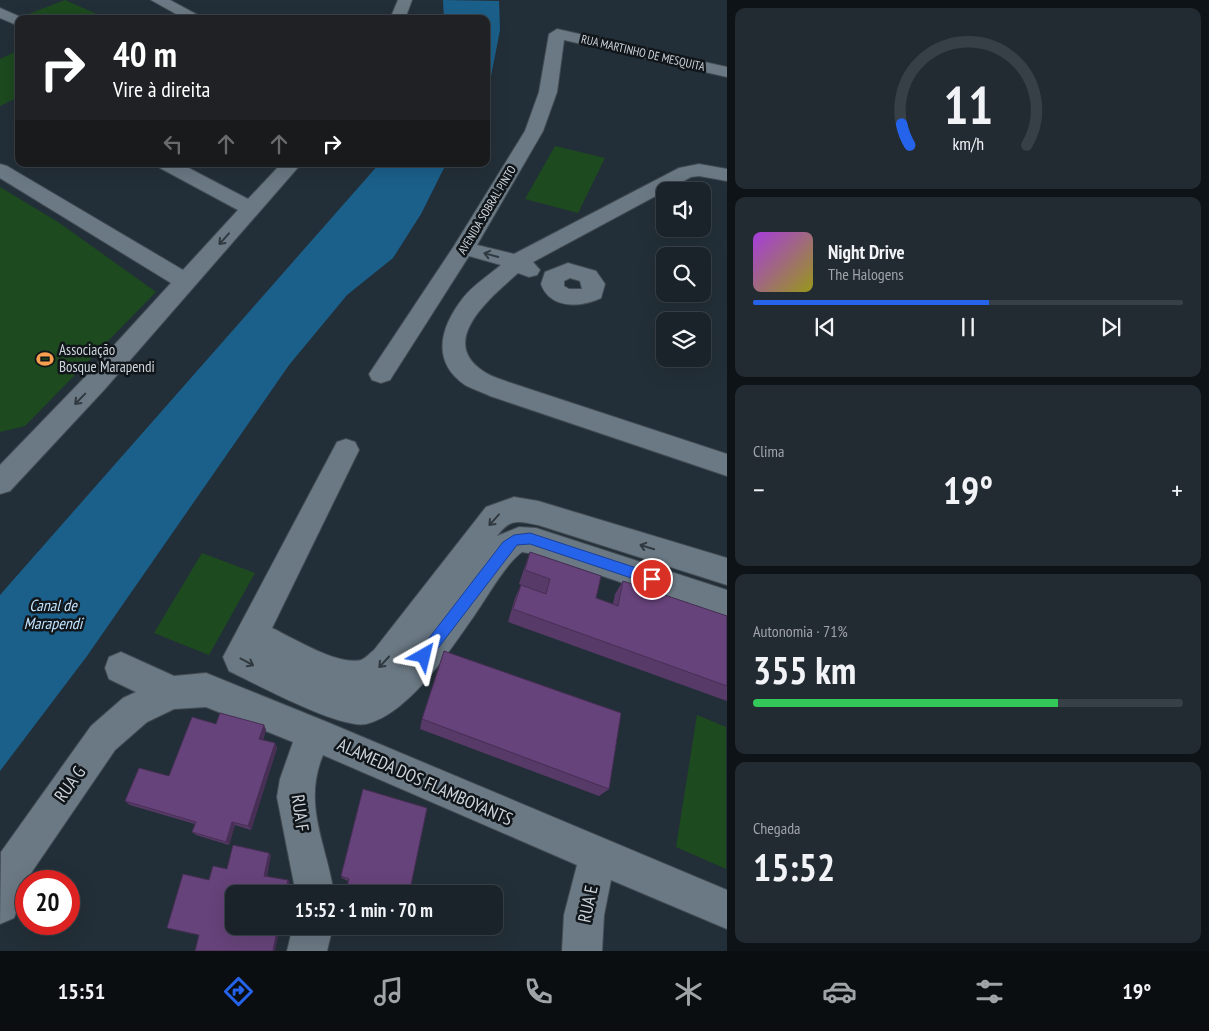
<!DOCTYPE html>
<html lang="pt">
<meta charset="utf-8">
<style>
body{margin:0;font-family:"PT Sans Narrow",sans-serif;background:#232b32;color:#f1f3f6;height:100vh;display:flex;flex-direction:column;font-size:19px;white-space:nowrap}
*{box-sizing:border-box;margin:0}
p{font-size:16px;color:#9fa4a8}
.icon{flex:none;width:28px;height:28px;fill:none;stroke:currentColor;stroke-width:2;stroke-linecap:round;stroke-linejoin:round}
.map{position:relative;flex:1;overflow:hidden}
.side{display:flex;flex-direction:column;gap:8px;padding:8px;background:#0e1317;width:482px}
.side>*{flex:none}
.hud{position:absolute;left:15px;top:15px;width:475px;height:152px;border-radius:10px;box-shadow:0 5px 20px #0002,0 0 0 1px #384047;background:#202124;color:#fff;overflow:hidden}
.fabs{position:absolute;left:656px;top:182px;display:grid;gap:10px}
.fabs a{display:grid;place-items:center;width:55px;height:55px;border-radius:10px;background:#1a232a;box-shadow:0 5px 20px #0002,0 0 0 1px #384047;font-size:25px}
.speed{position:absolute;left:15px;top:870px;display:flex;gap:10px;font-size:25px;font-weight:700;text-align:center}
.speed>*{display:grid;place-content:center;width:65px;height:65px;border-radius:50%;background:#1a232a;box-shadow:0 5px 20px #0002,0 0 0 1px #384047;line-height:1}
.speed .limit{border:8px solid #d22;background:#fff;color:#111}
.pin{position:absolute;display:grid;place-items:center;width:42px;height:42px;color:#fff;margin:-21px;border:2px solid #fff;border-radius:50%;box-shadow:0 1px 5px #0007}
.me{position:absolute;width:55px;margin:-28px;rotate:37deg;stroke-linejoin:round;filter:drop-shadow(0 0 4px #0008)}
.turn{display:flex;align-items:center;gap:18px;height:105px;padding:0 15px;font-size:22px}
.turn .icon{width:65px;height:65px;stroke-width:2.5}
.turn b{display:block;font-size:35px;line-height:42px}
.lanes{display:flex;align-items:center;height:48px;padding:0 15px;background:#0003;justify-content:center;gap:25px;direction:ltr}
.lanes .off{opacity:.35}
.big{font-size:38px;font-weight:800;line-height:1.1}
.side .widget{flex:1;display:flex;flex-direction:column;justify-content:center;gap:8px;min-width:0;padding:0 18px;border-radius:10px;background:#232b32}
.side .dial{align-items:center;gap:0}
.dial svg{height:130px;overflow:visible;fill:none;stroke:#384047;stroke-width:7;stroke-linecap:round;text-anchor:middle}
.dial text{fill:#f1f3f6;stroke:none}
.song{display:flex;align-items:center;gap:15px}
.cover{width:60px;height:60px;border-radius:8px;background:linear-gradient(135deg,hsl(280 70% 55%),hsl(60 70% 35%))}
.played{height:5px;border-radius:2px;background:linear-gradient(90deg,#2563eb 55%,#384047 55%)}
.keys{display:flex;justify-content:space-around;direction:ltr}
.heat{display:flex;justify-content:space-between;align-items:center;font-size:28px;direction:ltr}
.charge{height:8px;border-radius:4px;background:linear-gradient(90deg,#34c759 71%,#384047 0)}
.trip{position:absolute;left:225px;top:885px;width:278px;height:50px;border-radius:10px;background:#1a232a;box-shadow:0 5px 20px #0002,0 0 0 1px #384047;font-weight:800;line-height:50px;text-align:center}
.tab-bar{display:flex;height:80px;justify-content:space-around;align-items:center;background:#0a0e11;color:#9fa4a8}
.tab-bar .icon{width:35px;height:35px}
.tab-bar .active{color:#2563eb}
.tab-bar b{font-size:22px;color:#f1f3f6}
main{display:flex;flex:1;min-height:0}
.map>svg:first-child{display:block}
</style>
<main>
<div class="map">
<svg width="727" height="951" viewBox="0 0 727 951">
<rect width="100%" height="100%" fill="#232f38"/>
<!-- green -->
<path fill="#1d4a1f" d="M 65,0 L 108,19 L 34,19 L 26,15 Z
M 19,50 L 19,97 L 0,106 L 0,59 Z
M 555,146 L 605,158 L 578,213 L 525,199 Z
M 0,187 L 58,222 L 156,292 L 25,426 L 0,432 Z
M 202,553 L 255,573 L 209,655 L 154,633 Z
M 697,715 L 726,727 L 726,869 L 676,847 Z"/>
<!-- water -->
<path fill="#1b608b" d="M 443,0 L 499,1 L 500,30 L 486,102 L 486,19 L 444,19 Z
M 379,164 L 446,164 L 421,214 L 393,258 L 347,295 L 289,365 L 87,656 L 0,771 L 0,595 Z"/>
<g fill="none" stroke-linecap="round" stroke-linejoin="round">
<!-- minor casing -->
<g stroke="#424c54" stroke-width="2">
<path id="minor" d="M 151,0 L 170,0 L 205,19 L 185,19 Z
M 398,0 L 412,0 L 405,19 L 390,19 Z
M 0,8 L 25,19 L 19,19 L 19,26 L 0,18 Z
M 557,29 L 727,67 L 727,77 L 564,40 L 557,92 L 543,131 L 477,245 L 514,254 L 679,168 L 699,164 L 727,169 L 727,181 L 699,176 L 691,177 L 533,262 L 540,270 L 537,275 L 529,277 L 518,273 C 494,295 436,340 483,371 C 490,376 500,379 508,382 L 727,454 L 727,476 L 490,396 C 482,392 472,389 465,385 C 430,361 441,326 463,298 C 473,285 489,275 501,265 L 469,256 L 390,380 L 381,383 L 372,380 L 369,374 L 454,246 L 525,131 L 539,92 L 549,34 Z
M 0,164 L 7,166 L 183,270 L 238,210 L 160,168 L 158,164 L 181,164 L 248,199 L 281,164 L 301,164 L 104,390 L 10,491 L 0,494 L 0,465 L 86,376 L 171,283 L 0,178 Z
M 568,263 L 596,271 L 605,284 L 601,298 C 580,308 550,309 541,284 L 545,272 ZM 570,278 L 580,281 L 582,289 L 569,289 L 564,286 L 564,281 Z
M 346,439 L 355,442 L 359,450 L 272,628 C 293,638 338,666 361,660 C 366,658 370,653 374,650 L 486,507 L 514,497 L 538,501 L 727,558 L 727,585 L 538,525 C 517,521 511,518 497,536 L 519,527 L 536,528 L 727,590 L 727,618 L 540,555 L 522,552 C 506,563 486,599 474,616 C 450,650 409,714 366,724 C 339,729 256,684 229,671 L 223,657 L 337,442 Z
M 121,652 L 174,676 L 206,673 L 327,722 L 727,890 L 727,929 L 611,880 L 604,915 L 602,951 L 562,951 L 564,915 L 577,865 L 323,755 C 302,805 327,845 334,894 L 296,894 L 277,797 L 280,779 L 293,742 L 206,707 L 174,709 L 147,722 L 115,750 L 29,876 L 14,918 L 0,924 L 1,852 L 91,726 L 123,698 L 136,692 L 109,679 L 105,668 L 109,657 Z
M 293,926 L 333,926 L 327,951 L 287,951 Z"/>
</g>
<!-- minor -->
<use href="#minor" fill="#6b7984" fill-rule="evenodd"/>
</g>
<!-- wall -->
<path fill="#583a69" d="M 530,552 L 596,598 L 613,604 L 615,594 L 623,581 L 727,616 L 727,701 L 508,622 L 515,598 L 521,585 L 543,593 L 519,584 L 525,566 Z
M 422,719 L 609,789 L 599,796 L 420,729 Z
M 216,724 L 264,725 L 266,730 L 263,740 L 275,743 L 277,748 L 251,830 L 235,825 L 229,845 L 196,835 L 192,832 L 195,824 L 130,805 L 125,801 L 169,776 Z
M 363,789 L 348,881 L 342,878 L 341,876 Z"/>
<!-- shaded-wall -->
<path fill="#472f55" d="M 264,725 L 266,730 L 261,744 L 259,739 Z
M 275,743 L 277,748 L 251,830 L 248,826 Z
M 232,822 L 235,825 L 229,845 L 226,842 Z
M 269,853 L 271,855 L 267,878 L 264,876 Z
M 288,880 L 290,882 L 287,894 L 285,894 Z
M 278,926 L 280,926 L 275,951 L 273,951 Z"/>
<!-- building -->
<path fill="#66437a" stroke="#472f55" d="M 530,552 L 601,576 L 596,598 L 618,606 L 623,581 L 727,616 L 727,686 L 513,609 L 521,585 L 546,594 L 550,579 L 525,570 Z
M 444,651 L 621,713 L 609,789 L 422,719 Z
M 220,713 L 264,725 L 259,739 L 275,743 L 248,826 L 232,822 L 226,842 L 192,832 L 196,822 L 125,801 L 139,768 L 169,776 L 192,717 L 216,724 Z
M 363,789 L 427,808 L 409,894 L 345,894 L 349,879 L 341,876 Z
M 233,845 L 269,853 L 264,876 L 288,880 L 285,894 L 234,894 L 234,926 L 278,926 L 273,951 L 195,951 L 199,935 L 167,928 L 183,874 L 209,880 L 213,866 L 227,869 Z"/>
<!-- one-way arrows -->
<defs><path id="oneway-shaft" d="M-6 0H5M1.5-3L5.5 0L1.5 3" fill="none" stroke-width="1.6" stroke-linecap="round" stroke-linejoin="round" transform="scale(1.25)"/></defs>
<g stroke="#30393f">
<use href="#oneway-shaft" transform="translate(224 239) rotate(132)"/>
<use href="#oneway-shaft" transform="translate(491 255) rotate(-165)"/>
<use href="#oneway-shaft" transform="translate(80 399) rotate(134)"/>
<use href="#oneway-shaft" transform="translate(494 520) rotate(132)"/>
<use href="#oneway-shaft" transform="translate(647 547) rotate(-163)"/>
<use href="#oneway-shaft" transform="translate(247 662) rotate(28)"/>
<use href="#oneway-shaft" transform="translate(384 662) rotate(133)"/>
</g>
<!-- route -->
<path fill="#2563eb" stroke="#184099" d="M 530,533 L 652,573 L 658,579 L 652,585 L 530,544 L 517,545 L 429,660 L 424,662 L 419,660 L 417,656 L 419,651 L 503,542 L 514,535 Z"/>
<!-- icons -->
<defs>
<g id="stadium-bare" transform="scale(1.35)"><path d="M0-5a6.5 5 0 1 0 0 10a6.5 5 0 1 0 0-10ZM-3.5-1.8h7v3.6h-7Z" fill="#fa9f4f" stroke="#11161a" stroke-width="2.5" paint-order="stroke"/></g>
</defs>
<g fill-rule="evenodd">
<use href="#stadium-bare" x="45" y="359"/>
</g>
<g text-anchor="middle" stroke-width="5" stroke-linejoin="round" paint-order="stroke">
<!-- far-street labels -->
<g font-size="12" fill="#cdd4db" stroke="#11161a">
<text transform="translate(643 53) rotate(13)" y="4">RUA MARTINHO DE MESQUITA</text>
<text transform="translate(487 210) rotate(-59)" y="4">AVENIDA SOBRAL PINTO</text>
</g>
<!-- poi labels -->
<g font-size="15" fill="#cdd4db" stroke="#11161a" text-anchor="start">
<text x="59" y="355">Associação<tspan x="59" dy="17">Bosque Marapendi</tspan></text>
</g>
<!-- water labels -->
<g font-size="16" font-style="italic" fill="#c2e4fe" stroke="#11161a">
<text x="53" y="611">Canal de<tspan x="53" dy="18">Marapendi</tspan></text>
</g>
<!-- near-street labels -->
<g font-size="18" fill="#cdd4db" stroke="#11161a">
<text transform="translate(425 782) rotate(24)" y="6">ALAMEDA DOS FLAMBOYANTS</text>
<text transform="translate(70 784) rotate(-54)" y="6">RUA G</text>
<text transform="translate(300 813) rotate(82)" y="6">RUA F</text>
<text transform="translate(588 904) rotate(-78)" y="6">RUA E</text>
</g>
</g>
</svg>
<div class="fabs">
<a><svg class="icon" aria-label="sound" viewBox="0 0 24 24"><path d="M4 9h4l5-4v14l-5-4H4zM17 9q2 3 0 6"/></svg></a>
<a><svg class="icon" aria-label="search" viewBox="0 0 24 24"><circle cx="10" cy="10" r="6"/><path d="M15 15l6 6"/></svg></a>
<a><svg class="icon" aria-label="layers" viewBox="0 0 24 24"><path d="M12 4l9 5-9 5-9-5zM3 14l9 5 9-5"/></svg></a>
</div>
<div class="speed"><div class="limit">20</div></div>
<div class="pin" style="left:652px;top:579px;background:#d93025"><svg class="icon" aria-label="arrive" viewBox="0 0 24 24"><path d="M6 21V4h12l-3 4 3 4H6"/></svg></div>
<svg class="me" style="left:424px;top:656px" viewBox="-20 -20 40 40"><path d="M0-17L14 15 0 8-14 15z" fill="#2563eb" stroke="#fff" stroke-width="4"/></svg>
<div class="trip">15:52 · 1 min · 70 m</div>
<div class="hud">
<div class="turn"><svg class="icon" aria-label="right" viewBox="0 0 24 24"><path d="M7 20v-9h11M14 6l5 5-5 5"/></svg><div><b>40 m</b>Vire à direita</div></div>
<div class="lanes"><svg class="icon off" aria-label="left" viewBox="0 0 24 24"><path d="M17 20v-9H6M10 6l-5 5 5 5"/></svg><svg class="icon off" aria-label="ahead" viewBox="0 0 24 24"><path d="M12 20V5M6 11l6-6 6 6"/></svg><svg class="icon off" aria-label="ahead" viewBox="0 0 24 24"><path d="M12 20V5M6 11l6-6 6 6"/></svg><svg class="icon" aria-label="right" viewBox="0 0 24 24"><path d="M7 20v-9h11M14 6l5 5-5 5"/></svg></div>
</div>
</div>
<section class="side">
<div class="widget dial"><svg viewBox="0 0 100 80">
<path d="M14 69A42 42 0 1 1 86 69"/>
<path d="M14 69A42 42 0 0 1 9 56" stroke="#2563eb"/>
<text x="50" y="56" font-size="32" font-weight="700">11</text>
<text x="50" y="72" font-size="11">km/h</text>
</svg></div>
<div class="widget">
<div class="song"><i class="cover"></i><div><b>Night Drive</b><p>The Halogens</p></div></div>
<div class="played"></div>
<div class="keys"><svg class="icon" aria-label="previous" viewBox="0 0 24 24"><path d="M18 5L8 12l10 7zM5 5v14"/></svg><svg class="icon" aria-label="pause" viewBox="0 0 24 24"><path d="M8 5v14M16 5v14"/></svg><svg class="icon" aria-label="next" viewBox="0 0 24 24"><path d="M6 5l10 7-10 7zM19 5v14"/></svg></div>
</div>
<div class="widget"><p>Clima</p>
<div class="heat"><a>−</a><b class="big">19°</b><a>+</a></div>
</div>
<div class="widget"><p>Autonomia · 71%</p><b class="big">355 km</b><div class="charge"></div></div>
<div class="widget"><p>Chegada</p><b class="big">15:52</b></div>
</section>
</main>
<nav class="tab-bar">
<b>15:51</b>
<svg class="icon active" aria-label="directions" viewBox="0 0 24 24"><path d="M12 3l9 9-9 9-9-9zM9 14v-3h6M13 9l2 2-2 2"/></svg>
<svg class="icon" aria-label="music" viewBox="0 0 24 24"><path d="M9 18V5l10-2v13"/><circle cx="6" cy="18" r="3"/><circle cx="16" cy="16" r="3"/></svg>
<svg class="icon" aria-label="phone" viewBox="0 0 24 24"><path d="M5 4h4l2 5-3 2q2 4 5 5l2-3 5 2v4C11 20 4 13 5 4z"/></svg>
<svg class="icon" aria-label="climate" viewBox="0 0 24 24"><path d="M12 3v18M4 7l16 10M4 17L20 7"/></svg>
<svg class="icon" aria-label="car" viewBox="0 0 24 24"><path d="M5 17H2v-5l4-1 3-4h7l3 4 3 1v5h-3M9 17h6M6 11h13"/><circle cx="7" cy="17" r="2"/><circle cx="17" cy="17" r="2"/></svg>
<svg class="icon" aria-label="filters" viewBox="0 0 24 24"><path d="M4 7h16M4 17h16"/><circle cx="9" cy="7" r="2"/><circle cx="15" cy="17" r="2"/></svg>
<b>19°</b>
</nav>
